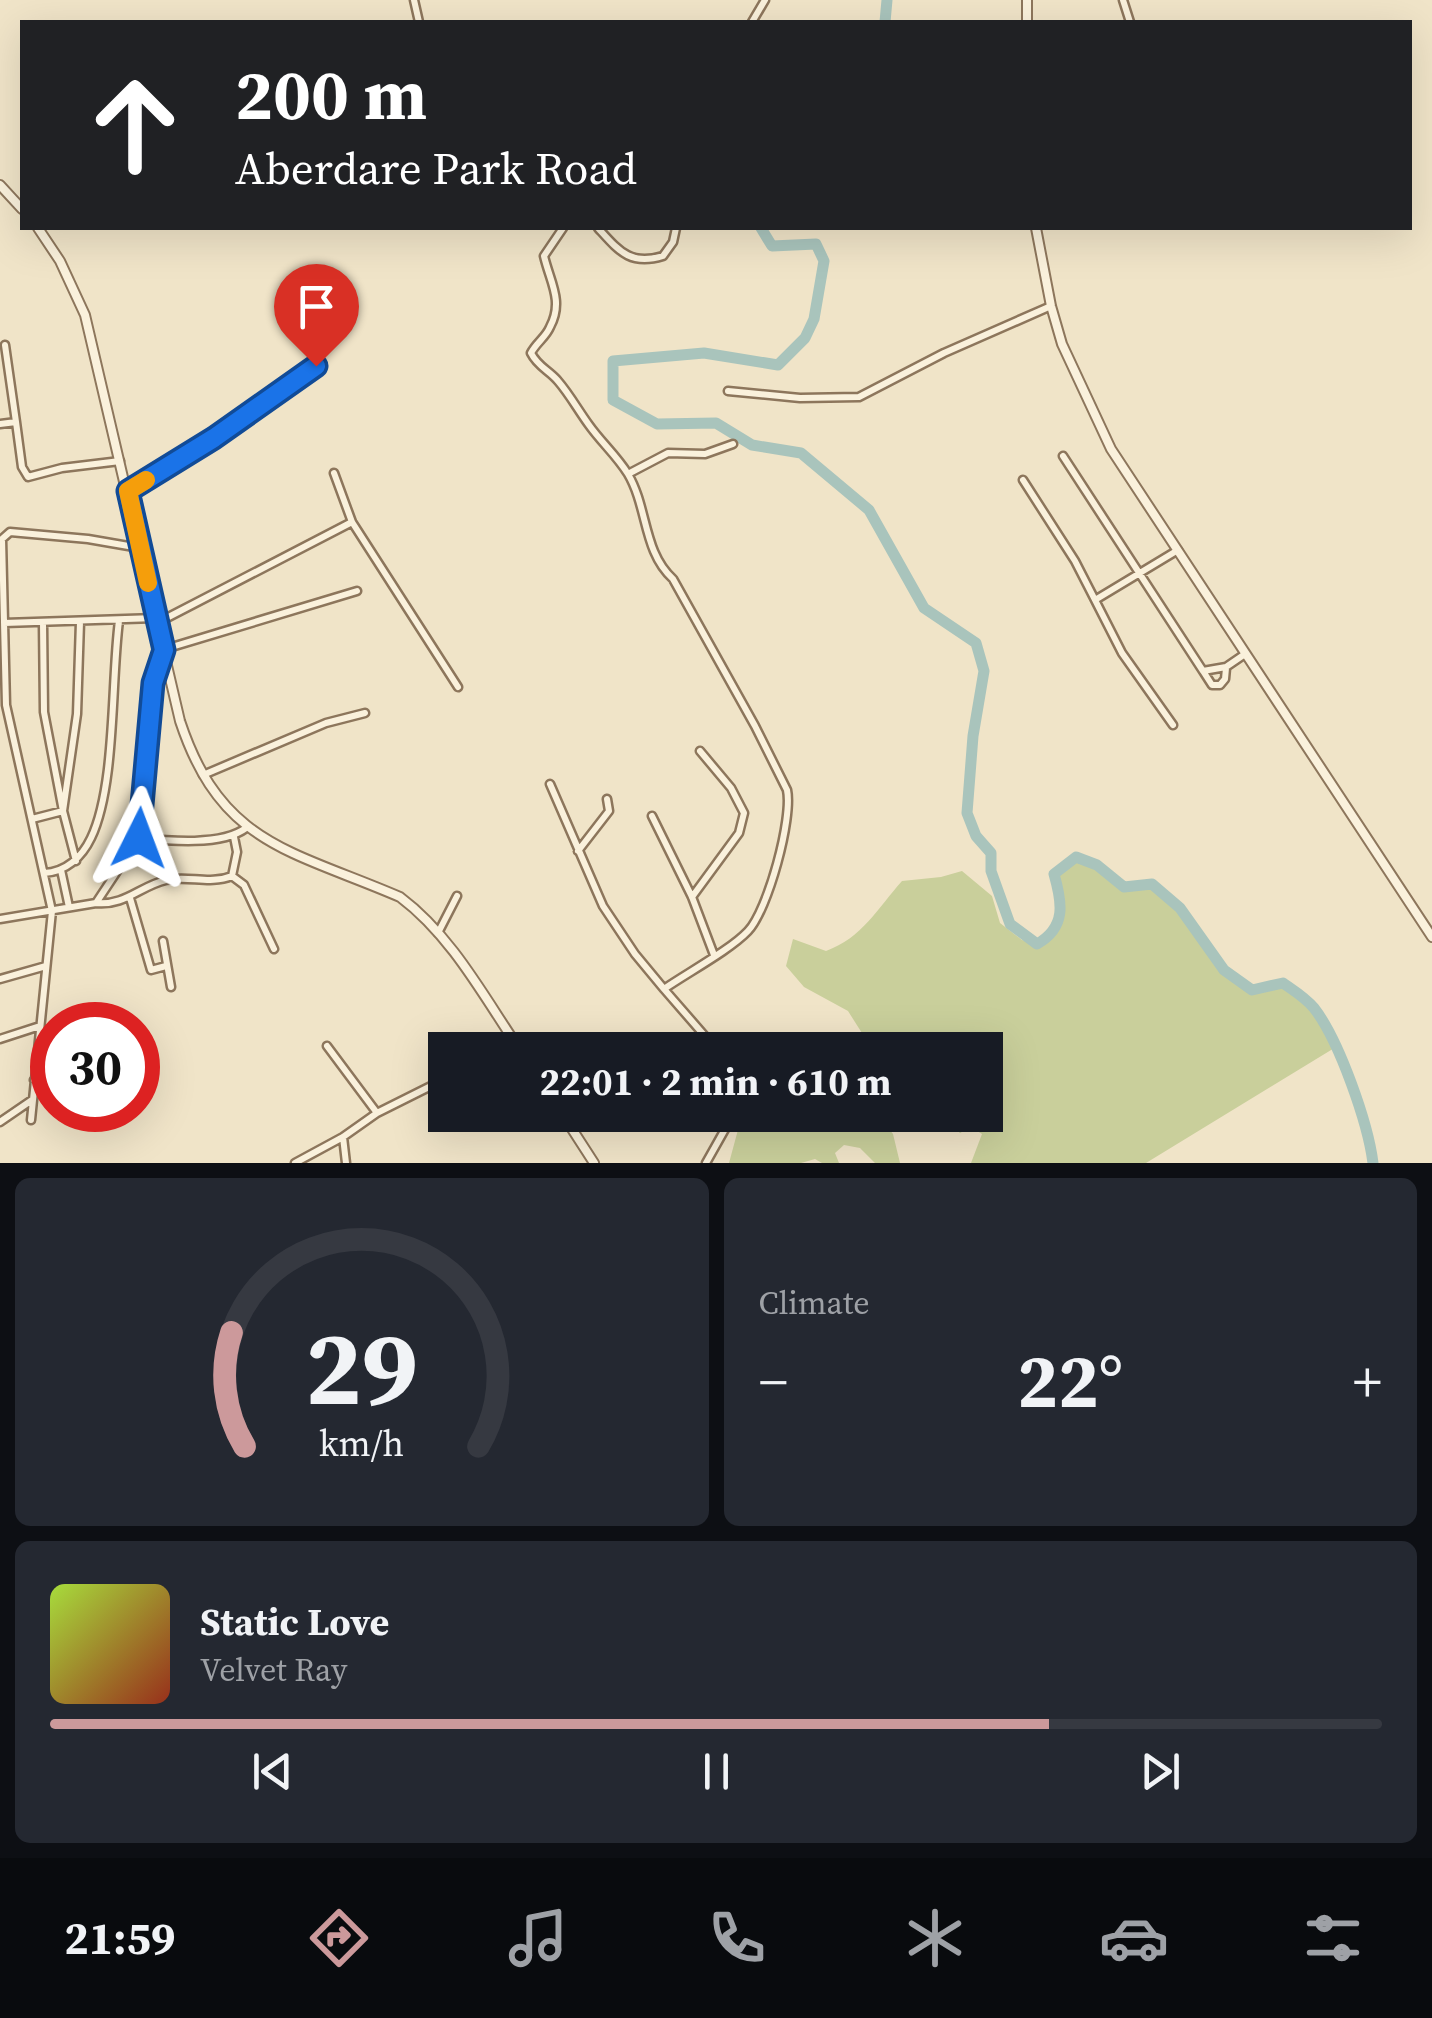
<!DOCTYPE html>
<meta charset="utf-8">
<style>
body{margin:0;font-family:"Source Serif 4",serif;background:#242831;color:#f1f3f6;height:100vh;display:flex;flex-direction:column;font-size:38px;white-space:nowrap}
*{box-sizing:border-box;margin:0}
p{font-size:32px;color:#9ea1a6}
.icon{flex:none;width:55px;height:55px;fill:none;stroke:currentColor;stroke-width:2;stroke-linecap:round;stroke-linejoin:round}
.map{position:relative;height:1163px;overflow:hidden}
.details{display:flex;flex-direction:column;gap:15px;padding:15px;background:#0d0f14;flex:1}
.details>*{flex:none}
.hud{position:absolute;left:20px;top:20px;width:1392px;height:210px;border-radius:0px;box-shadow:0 10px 40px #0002;background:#202124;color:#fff;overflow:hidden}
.speed{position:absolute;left:30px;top:1002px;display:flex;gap:20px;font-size:50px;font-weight:700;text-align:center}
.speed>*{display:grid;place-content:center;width:130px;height:130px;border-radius:50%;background:#171b24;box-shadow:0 10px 40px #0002;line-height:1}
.speed .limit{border:15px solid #d22;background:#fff;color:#111}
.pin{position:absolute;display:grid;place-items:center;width:85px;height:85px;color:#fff;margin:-102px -42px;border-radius:50% 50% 50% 0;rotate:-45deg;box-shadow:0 0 10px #0007}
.pin .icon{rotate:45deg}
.me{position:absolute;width:110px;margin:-55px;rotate:3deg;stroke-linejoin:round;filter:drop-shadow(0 0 8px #0008)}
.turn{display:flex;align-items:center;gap:35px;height:210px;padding:0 50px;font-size:45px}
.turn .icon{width:130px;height:130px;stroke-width:2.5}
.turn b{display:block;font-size:70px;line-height:85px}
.big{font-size:75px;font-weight:700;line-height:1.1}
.details .tile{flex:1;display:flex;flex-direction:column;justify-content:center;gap:15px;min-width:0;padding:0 35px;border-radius:15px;background:#242831}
.details .dial{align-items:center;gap:0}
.dial svg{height:260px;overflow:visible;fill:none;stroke:#363941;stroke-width:7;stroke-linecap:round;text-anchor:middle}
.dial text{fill:#f1f3f6;stroke:none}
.song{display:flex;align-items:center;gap:30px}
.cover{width:120px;height:120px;border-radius:15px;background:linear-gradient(135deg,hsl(80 70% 55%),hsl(10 70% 35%))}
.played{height:10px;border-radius:5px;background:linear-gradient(90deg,#cc999b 75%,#363941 75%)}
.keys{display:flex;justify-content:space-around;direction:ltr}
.heat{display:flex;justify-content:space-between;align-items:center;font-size:55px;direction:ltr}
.details .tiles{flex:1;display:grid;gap:15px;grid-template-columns:1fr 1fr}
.tile:last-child{grid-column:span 2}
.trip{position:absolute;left:428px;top:1032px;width:575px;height:100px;border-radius:0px;background:#171b24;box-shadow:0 10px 40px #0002;font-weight:700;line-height:100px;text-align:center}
.tab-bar{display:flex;height:160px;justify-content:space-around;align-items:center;background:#090b0e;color:#9ea1a6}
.tab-bar .icon{width:70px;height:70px}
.tab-bar .current{color:#cc999b}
.tab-bar b{font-size:45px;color:#f1f3f6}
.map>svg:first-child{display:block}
</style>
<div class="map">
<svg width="1432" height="1163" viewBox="0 0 1432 1163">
<rect width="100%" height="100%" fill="#f0e4c8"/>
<!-- green -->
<path fill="#c9cf9b" d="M 1076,857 L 1097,865 L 1124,887 L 1152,884 L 1180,908 L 1224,970 L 1252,990 L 1283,983 L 1313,1006 L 1336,1047 L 1146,1163 L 971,1163 L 982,1134 L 971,1127 L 960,1133 L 941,1115 L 985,1115 L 985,1050 L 860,1050 L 867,1041 L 848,1011 L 804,987 L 786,966 L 793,939 L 826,951 C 862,938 878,908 902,881 L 941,877 L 962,871 L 992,896 L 1000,923 L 1022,940 L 1037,944 C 1067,927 1062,902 1054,874 Z
M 742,1115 L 878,1115 L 893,1134 L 900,1163 L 875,1163 L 860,1148 L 844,1145 L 835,1153 L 839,1163 L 822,1163 L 815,1159 L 801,1163 L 729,1163 Z"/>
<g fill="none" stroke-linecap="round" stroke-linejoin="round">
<!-- river -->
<path stroke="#a9c4bc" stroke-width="11" d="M 885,22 L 887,0
M 761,228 L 772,246 L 816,244 L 824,261 L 814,319 L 805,338 L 778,365 L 704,353 L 613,361 L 613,400 L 657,424 L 716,423 L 752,445 L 801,453 L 869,510 L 924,608 L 976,643 L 984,671 L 973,736 L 967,813 L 976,836 L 991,853 L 991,871 L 1010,924 L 1037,944 C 1067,927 1062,902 1054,874 L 1076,857 L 1097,865 L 1124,887 L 1152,884 L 1180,908 L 1224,970 L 1252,990 L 1283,983 C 1293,990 1306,998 1314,1008 C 1339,1040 1368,1123 1373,1163"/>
<!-- minor casing -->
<g stroke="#8d765c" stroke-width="11">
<path id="minor" d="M 414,0 L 419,22
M 1123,0 L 1130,22
M 752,22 L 765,0
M 563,228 L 544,256 C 550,282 564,301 550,327 C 546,337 536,343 531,353 C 538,367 549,370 558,381 C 570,395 578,410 589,425 C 601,442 617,456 628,474 C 648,508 643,552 673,579 L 755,726 L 787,790 C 793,818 768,910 748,931 C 730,950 687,973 664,989 L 717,1050
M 598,228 C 619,251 630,266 663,256 L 673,242 L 676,228
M 5,345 L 16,422
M 728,391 L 800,398 L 859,397 L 944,353 L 1051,306
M 0,424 L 16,422 L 22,467 L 28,477 L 62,468 L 120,461
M 1063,456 L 1203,671 L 1226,667 L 1245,654
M 334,473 L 352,522 L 458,687
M 628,474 L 668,453 L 705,454 L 733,444
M 1023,480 L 1075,561 L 1095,600
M 127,491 L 213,438 L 316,366
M 4,623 L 156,618
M 43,623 L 44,712 L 63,811 L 76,861
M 157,623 L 352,522
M 1203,671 L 1212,685 L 1220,685 L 1225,679 L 1226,668
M 1173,725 L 1122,653 L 1095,600 L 1178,550
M 203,775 L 326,723 L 365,713
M 550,784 L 603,906 L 635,954 L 664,989
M 652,816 L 692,897 L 714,955
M 32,819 L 63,811 L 77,714 L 80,622
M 139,838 L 153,683 L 165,649 L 357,591
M 578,851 L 609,811 L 607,799
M 61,870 L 69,907
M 44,873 C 66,872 82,857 91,838 C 116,786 111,681 119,621
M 232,876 L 244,885 L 274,949
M 692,897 L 739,833 L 744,813 L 731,788 L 700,751
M 130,898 L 151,970 L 166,966
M 96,903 C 125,906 140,886 166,880 C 188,875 210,885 232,876 L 237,852 L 234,837
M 0,919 L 96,903 L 139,838 C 169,841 222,846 246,828
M 438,933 L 457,896
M 163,941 L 171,987
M 0,979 L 46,966
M 0,1039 L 40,1026
M 327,1046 L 377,1113
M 638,1050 L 659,1038 L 669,1050
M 34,1080 L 52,1074
M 31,1120 L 52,911 L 6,705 L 2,539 L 10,532 L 88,539 L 140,548
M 0,1122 L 32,1100
M 343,1137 L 346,1163
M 295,1163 L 343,1137 L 377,1113 L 445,1079
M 706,1163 L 733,1115"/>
</g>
<!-- tertiary casing -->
<g stroke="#8d765c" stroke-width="12">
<path id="tertiary" d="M 1027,0 L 1027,22
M 0,185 L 22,209
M 38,228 L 60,261 L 85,315 L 180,721 C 221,845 291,850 400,897 C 452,936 484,997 520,1050
M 1036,228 L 1051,306 L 1062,344 L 1111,449 L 1432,937
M 563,1115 L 594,1163"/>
</g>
<!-- minor -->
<use href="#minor" stroke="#faf1dc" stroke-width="6"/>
<!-- tertiary -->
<use href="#tertiary" stroke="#faf1dc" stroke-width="8"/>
</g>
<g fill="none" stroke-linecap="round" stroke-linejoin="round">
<!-- route casing -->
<g stroke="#114b97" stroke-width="25">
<path id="route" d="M 139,838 L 153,683 L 164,650 L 128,491 L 214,438 L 316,366"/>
</g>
<!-- route -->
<use href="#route" stroke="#1a73e8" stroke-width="18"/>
<!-- slow -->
<path stroke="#f59e0b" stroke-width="18" d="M 146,480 L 128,491 L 148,583"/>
</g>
</svg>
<div class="speed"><div class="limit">30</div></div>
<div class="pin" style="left:316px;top:366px;background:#d93025"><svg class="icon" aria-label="arrive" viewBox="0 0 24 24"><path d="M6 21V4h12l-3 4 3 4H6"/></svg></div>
<svg class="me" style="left:139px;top:838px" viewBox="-20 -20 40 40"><path d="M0-17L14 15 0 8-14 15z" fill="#1a73e8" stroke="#fff" stroke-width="4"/></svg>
<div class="trip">22:01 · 2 min · 610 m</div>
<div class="hud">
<div class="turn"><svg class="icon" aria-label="ahead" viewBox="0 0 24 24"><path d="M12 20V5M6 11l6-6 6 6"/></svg><div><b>200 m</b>Aberdare Park Road</div></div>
</div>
</div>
<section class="details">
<div class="tiles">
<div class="tile dial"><svg viewBox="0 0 100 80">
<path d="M14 69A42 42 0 1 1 86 69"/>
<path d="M14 69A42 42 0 0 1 10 34" stroke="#cc999b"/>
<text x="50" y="56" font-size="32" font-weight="700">29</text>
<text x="50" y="72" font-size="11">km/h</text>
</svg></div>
<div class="tile"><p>Climate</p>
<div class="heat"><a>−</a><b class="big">22°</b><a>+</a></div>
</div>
<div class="tile">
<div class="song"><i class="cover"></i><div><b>Static Love</b><p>Velvet Ray</p></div></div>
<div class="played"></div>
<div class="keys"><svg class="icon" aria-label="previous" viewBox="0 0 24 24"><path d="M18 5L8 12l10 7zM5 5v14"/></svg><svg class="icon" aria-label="pause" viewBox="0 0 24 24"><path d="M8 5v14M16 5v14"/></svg><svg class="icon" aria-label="next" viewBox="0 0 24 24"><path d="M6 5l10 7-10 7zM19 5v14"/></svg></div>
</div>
</div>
</section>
<nav class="tab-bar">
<b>21:59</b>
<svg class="icon current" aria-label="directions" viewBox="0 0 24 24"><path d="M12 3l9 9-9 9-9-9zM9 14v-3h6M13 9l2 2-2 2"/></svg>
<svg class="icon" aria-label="music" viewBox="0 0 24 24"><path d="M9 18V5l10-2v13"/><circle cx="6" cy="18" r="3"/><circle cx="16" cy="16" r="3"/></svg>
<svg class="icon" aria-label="phone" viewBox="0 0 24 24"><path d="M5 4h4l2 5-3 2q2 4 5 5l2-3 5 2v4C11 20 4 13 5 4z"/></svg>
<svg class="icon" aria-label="climate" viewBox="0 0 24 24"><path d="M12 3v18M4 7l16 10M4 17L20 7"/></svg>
<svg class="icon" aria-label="car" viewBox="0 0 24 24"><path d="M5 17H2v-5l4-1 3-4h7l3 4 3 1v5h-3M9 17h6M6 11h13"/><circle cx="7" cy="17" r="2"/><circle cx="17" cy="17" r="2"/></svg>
<svg class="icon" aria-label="filters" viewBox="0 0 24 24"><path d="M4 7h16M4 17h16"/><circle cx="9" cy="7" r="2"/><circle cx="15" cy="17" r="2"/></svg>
</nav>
